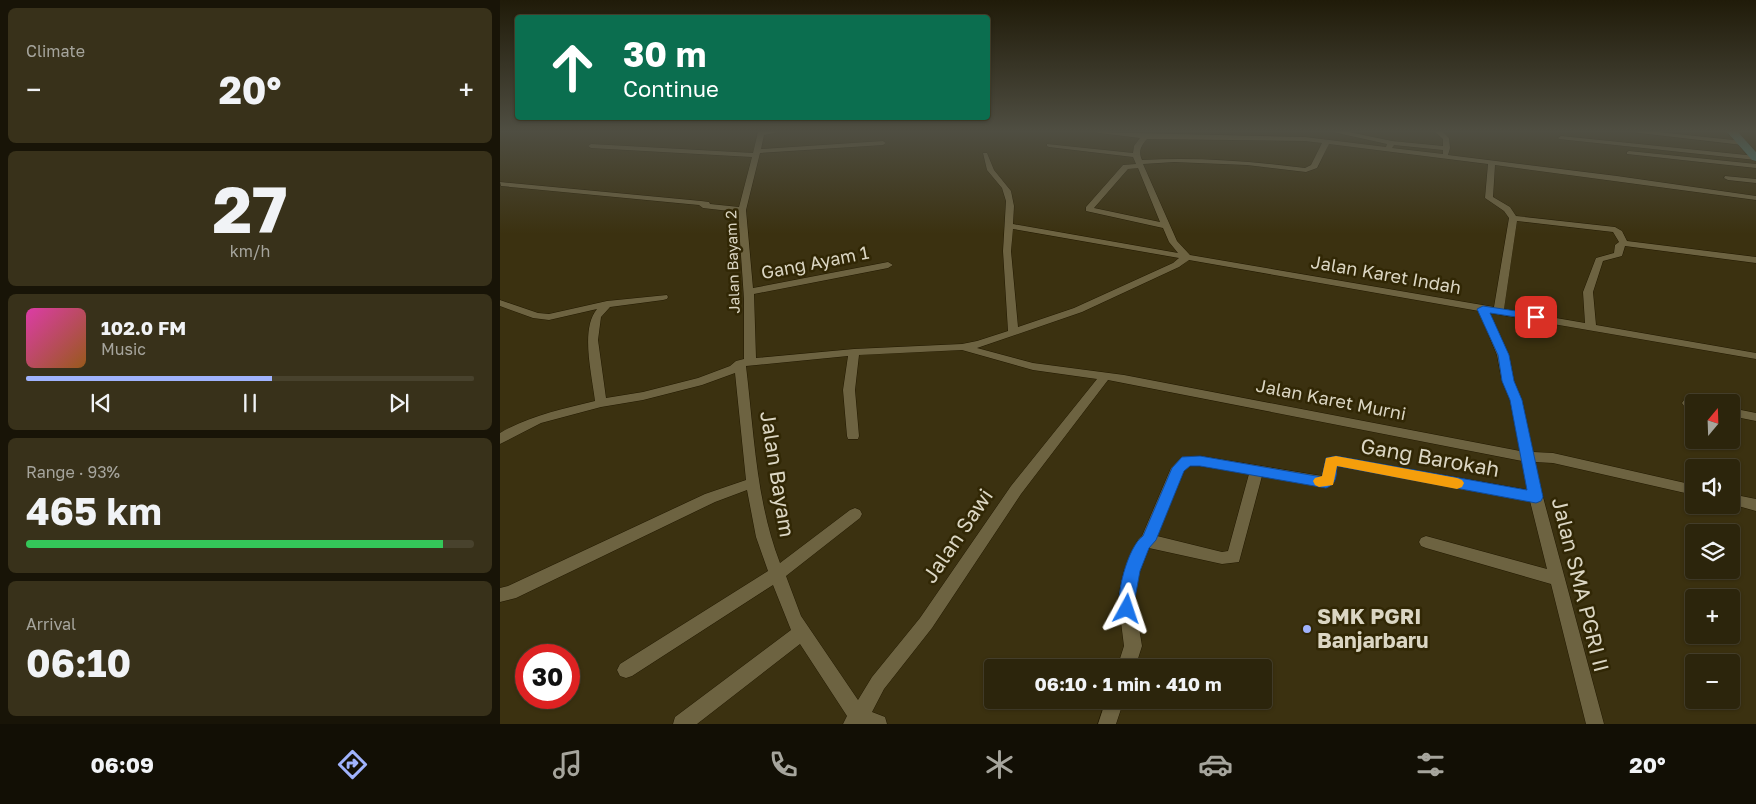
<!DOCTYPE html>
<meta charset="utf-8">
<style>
body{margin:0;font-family:"Golos Text",sans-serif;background:#38311a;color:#f1f3f6;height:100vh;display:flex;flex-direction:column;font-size:19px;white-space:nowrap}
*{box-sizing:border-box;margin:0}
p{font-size:16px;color:#a6a59d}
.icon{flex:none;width:28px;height:28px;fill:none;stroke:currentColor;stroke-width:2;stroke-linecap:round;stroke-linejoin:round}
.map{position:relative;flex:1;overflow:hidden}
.sheet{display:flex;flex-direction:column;gap:8px;padding:8px;background:#181407;width:500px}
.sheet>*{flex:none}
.top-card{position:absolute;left:15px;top:15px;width:475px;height:105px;border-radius:5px;box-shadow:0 1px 4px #0004,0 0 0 1px #48422d;background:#0b6e4f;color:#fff;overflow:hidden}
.needle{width:32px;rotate:19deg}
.controls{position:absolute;left:1185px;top:394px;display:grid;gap:10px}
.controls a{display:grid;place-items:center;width:55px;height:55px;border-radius:5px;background:#2c250c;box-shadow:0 1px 4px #0004,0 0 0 1px #48422d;font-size:25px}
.speed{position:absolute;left:15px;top:644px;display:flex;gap:10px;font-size:25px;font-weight:700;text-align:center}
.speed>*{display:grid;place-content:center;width:65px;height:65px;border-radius:50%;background:#2c250c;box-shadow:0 1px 4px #0004,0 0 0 1px #48422d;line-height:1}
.speed .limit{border:8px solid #d22;background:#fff;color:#111}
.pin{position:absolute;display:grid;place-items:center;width:42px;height:42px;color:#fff;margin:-21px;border-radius:10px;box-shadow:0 2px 8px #0006}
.me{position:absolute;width:55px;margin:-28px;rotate:5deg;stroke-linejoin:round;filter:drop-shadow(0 0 4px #0008)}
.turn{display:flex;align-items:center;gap:18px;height:105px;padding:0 25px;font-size:22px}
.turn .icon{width:65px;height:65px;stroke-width:2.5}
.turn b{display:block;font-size:35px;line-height:42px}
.big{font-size:38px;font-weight:700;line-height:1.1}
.sheet .widget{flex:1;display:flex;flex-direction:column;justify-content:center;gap:8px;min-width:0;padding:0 18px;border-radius:8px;background:#38311a}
.sheet .dial{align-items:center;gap:0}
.dial b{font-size:65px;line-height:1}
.song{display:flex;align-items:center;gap:15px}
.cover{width:60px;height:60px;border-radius:8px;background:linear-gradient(135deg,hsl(320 70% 55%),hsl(30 70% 35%))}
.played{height:5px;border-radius:2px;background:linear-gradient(90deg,#a0b3fd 55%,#48422d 55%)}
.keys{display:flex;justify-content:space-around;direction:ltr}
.heat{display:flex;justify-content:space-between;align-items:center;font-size:28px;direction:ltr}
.charge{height:8px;border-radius:4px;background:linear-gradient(90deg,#34c759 93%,#48422d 0)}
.trip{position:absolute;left:484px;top:659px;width:288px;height:50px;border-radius:5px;background:#2c250c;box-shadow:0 1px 4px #0004,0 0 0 1px #48422d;font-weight:700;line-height:50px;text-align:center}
.tab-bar{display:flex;height:80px;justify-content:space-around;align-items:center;background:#120f05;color:#a6a59d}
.tab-bar .icon{width:35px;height:35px}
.tab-bar .current{color:#a0b3fd}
.tab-bar b{font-size:22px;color:#f1f3f6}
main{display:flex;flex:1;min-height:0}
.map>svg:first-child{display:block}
</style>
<main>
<section class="sheet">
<div class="widget"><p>Climate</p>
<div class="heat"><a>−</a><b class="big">20°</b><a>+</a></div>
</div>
<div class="widget dial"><b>27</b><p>km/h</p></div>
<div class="widget">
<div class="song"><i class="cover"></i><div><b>102.0 FM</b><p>Music</p></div></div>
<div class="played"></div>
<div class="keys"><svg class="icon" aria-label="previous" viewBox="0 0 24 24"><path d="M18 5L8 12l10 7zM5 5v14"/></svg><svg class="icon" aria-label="pause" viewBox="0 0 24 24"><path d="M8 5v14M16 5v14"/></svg><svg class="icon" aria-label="next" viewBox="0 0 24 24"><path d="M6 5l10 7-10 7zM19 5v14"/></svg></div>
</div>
<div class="widget"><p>Range · 93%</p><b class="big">465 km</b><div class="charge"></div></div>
<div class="widget"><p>Arrival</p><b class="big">06:10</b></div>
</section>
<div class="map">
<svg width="1256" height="724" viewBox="0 0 1256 724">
<rect width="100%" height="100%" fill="#3b3110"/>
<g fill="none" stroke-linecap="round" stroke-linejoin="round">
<!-- minor casing -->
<g stroke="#221900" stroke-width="1">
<path id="minor" d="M 258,132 L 279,132 L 264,135 L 261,149 L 383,141 L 386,143 L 383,145 L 260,153 L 246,210 L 253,288 L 388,262 L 393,265 L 388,268 L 254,294 L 256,358 L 354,349 L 462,344 L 477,341 L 508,331 L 503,251 L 506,201 L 502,188 L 487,170 L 483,153 L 487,153 L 494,170 L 511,191 L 514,206 L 513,224 L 678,253 L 669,242 L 663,228 L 586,211 L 586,207 L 623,165 L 636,164 L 633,157 L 549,147 L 547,146 L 547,144 L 633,153 L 634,146 L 640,138 L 592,132 L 805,137 L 886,147 L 887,144 L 833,132 L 849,132 L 892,141 L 943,146 L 943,139 L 935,132 L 943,132 L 949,138 L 950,148 L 948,155 L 1117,176 L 1256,196 L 1256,200 L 995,165 L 993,197 L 1010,207 L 1016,216 L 1115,227 L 1122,231 L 1127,241 L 1256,257 L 1256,263 L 1125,246 L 1122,256 L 1103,261 L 1093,292 L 1096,325 L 1256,353 L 1256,359 L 990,313 L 1009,355 L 1014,381 L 1022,400 L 1033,452 L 1053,453 L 1194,485 L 1194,495 L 1053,463 L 1035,462 L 1043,497 L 1104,724 L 1086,724 L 1051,584 L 926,548 L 921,546 L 919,542 L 921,538 L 926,536 L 1047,569 L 1030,501 L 837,466 L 833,485 L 826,487 L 762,476 L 739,562 L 722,564 L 649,548 L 640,571 L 634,598 L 642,646 L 635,668 L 617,668 L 624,646 L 618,598 L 624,571 L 638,540 L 642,536 L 671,468 L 681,458 L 700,456 L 822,476 L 826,458 L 836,456 L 1028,490 L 1022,461 L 608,380 L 521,494 L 432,628 L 384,689 L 372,712 L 385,717 L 387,724 L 343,724 L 347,716 L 300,644 L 197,724 L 173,724 L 175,717 L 291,630 L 273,585 L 132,676 L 126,678 L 120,676 L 117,670 L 120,664 L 268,571 L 256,537 L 247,490 L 215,502 L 16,598 L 0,602 L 0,588 L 8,586 L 205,494 L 246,480 L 235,373 L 202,385 L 143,400 L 101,407 L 41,423 L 0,444 L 0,433 C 29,416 62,409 95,401 C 92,375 80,329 97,309 L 49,320 L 33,318 L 0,306 L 0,300 L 38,313 L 49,314 L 107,301 L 167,295 L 168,297 L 167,299 L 163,300 L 110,307 L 101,317 L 98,340 L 106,398 L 143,392 L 198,378 L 230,366 L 236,361 L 244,359 L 244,299 L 238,212 L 203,208 L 199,205 L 1,186 L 0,182 L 201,201 L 209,202 L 210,204 L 239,207 L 252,157 L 91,148 L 88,146 L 91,144 L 253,153 ZM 647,139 L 805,141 L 822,143 L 811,165 L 805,168 C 750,161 696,157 642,160 C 638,151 641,146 647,139 ZM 829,144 L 988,164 L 985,198 L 1004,211 L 1009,218 L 994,307 L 690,255 L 677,241 L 643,164 L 674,162 L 747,165 L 806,172 L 817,168 ZM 894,145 L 943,150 L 943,154 L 892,148 ZM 638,168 L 660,222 L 594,208 L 628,169 ZM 1017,221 L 1113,232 L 1119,242 L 1115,245 L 1114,253 L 1096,258 L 1083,292 L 1085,323 L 1004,309 ZM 513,229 L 679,258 L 673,263 L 574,308 L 518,327 L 511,251 ZM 689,260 L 979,311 L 997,355 L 1002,381 L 1010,400 L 1020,451 L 624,375 L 533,363 L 477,348 L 582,312 L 679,267 ZM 462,350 L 533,370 L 597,379 L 511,486 L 420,618 L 372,677 L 358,700 L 301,616 L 286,576 L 360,518 L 362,514 L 360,510 L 355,508 L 350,510 L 280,563 C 256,501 254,432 246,366 L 348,356 L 343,390 L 347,436 L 348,439 L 358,439 L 359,436 L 355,390 L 359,355 ZM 689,466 L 700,466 L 749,474 L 728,551 L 722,552 L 657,536 L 684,471 Z
M 1131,132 L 1158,132 L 1243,141 L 1246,143 L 1243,145 Z
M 1061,136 L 1256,156 L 1256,160 L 1059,139 L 1058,138 Z
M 1129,151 L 1256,164 L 1256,168 L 1127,154 L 1127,152 Z
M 1225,176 L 1256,179 L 1256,183 L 1228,180 L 1224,178 Z
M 1188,399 L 1198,401 L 1199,402 L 1194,402 L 1194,408 L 1184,406 L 1182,403 L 1184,400 Z
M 1231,408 L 1256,413 L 1256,421 L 1231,416 Z
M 1231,494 L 1256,499 L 1256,511 L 1231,504 Z
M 606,700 L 624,700 L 616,724 L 598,724 Z"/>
</g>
<!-- primary casing -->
<g stroke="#221900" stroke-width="1">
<path id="primary" d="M 1227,132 L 1238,132 L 1256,152 L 1256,161 L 1252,160 Z"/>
</g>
<!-- minor -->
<use href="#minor" fill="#6d6341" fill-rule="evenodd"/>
<!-- primary -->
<use href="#primary" fill="#477f7c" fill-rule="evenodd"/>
</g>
<!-- sky -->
<linearGradient id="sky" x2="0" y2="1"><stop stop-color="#201b09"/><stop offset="0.56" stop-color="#4f4e42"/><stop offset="1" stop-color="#4f4e42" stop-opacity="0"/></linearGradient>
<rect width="1256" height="234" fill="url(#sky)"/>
<!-- route -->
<path fill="#1a73e8" stroke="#114b97" d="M 983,306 L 1036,314 L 1041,317 L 1036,320 L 990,313 L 1009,355 L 1014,381 L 1022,400 L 1043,497 L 1041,501 L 1036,503 L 837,466 C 836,476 837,484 826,488 L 700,466 L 690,466 L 684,471 L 656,540 L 649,548 L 640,571 L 635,598 L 636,609 L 633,614 L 627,616 L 621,614 C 614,598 628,546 643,536 L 672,468 L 682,457 L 700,456 L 822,477 L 826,458 L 836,456 L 1027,490 L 1010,400 L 1002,381 L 998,355 L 977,309 Z"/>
<!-- slow -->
<path fill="#f59e0b" d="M 836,456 L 957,478 L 962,480 L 964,483 L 962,487 L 957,489 L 837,466 L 833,485 L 819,487 L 815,485 L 813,481 L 815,478 L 822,476 L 826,458 Z"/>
<!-- markers -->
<circle fill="#a0b3fd" stroke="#312705" stroke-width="2" cx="807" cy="629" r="5"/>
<g text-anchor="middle" stroke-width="5" stroke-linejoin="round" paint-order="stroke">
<!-- far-street labels -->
<g font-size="15" fill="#dbd6c3" stroke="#312705">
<text transform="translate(233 262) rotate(-92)" y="5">Jalan Bayam 2</text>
</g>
<!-- street labels -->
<g font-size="18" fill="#dbd6c3" stroke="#312705">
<text transform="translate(315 263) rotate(-11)" y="6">Gang Ayam 1</text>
<text transform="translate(886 275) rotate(10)" y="6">Jalan Karet Indah</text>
<text transform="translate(831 400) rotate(11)" y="6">Jalan Karet Murni</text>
</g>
<!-- near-street labels -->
<g font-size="21" fill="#dbd6c3" stroke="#312705">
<text transform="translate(930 458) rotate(10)" y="7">Gang Barokah</text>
<text transform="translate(277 474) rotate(81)" y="7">Jalan Bayam</text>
<text transform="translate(458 536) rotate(-56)" y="7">Jalan Sawi</text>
<text transform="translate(1080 585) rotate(76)" y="7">Jalan SMA PGRI II</text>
</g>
<!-- near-poi labels -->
<g font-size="21" font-weight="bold" fill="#dbd6c3" stroke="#312705" text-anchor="start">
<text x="817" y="624">SMK PGRI<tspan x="817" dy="24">Banjarbaru</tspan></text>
</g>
</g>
</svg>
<div class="controls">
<a><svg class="needle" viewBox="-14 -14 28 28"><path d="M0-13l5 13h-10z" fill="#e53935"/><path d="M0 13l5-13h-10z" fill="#a6a59d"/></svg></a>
<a><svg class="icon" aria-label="sound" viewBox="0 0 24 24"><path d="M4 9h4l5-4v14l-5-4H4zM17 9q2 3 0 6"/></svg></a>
<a><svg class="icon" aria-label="layers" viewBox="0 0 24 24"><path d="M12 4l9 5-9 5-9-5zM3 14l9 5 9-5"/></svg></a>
<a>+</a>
<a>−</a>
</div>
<div class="speed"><div class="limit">30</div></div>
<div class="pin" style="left:1036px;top:317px;background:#d93025"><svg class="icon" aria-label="arrive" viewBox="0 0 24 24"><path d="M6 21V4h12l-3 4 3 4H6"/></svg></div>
<svg class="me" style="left:627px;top:609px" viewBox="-20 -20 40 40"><path d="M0-17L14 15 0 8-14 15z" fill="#1a73e8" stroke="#fff" stroke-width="4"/></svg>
<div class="trip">06:10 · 1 min · 410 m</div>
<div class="top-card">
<div class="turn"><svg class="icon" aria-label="ahead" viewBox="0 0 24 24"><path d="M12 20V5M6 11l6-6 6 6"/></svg><div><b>30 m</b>Continue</div></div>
</div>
</div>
</main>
<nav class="tab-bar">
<b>06:09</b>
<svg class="icon current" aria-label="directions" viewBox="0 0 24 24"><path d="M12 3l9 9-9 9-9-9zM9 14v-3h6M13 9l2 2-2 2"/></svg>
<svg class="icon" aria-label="music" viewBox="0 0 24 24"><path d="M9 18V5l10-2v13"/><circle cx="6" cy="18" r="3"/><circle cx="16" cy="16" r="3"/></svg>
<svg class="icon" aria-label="phone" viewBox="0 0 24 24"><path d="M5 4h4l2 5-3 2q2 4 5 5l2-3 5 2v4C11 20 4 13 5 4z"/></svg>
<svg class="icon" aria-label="climate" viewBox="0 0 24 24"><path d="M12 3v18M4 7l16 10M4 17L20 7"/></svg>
<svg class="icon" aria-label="car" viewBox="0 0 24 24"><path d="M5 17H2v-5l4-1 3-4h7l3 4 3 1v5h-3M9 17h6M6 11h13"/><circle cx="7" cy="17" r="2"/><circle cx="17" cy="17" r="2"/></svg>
<svg class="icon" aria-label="filters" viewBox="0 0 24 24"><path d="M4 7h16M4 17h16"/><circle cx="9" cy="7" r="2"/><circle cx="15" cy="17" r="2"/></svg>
<b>20°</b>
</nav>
